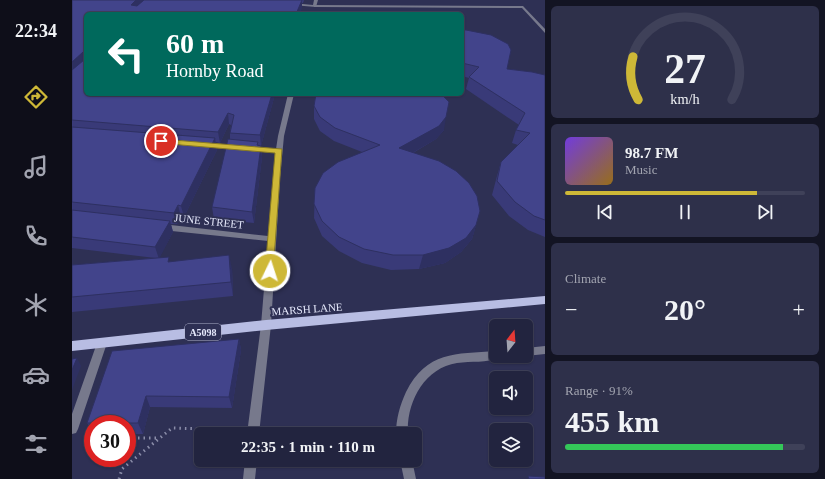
<!DOCTYPE html>
<meta charset="utf-8">
<style>
body{margin:0;font-family:"Times New Roman",serif;background:#2e304a;color:#f1f3f6;height:100vh;display:flex;flex-direction:column;font-size:15px;white-space:nowrap}
*{box-sizing:border-box;margin:0}
p{font-size:13px;color:#a2a4b0}
.icon{flex:none;width:22px;height:22px;fill:none;stroke:currentColor;stroke-width:2;stroke-linecap:round;stroke-linejoin:round}
.map{position:relative;flex:1;overflow:hidden}
.side{display:flex;flex-direction:column;gap:6px;padding:6px;background:#131423;width:280px}
.side>*{flex:none}
.banner{position:absolute;left:12px;top:12px;width:380px;height:84px;border-radius:6px;box-shadow:0 1px 3px #0004,0 0 0 1px #3f4159;background:#00695c;color:#fff;overflow:hidden}
.needle{width:26px;rotate:17deg}
.controls{position:absolute;left:417px;top:319px;display:grid;gap:8px}
.controls a{display:grid;place-items:center;width:44px;height:44px;border-radius:6px;background:#22243f;box-shadow:0 1px 3px #0004,0 0 0 1px #3f4159;font-size:20px}
.speed{position:absolute;left:12px;top:415px;display:flex;gap:8px;font-size:20px;font-weight:700;text-align:center}
.speed>*{display:grid;place-content:center;width:52px;height:52px;border-radius:50%;background:#22243f;box-shadow:0 1px 3px #0004,0 0 0 1px #3f4159;line-height:1}
.speed .limit{border:6px solid #d22;background:#fff;color:#111}
.pin{position:absolute;display:grid;place-items:center;width:34px;height:34px;color:#fff;margin:-17px;border:2px solid #fff;border-radius:50%;box-shadow:0 1px 4px #0007}
.me{position:absolute;width:44px;margin:-22px;rotate:4deg;stroke-linejoin:round;filter:drop-shadow(0 0 3px #0008)}
.turn{display:flex;align-items:center;gap:14px;height:84px;padding:0 16px;font-size:18px}
.turn .icon{width:52px;height:52px;stroke-width:2.5}
.turn b{display:block;font-size:28px;line-height:34px}
.big{font-size:30px;font-weight:700;line-height:1.1}
.side .widget{flex:1;display:flex;flex-direction:column;justify-content:center;gap:6px;min-width:0;padding:0 14px;border-radius:6px;background:#2e304a}
.side .dial{align-items:center;gap:0}
.dial svg{height:104px;overflow:visible;fill:none;stroke:#3f4159;stroke-width:7;stroke-linecap:round;text-anchor:middle}
.dial text{fill:#f1f3f6;stroke:none}
.song{display:flex;align-items:center;gap:12px}
.cover{width:48px;height:48px;border-radius:6px;background:linear-gradient(135deg,hsl(260 70% 55%),hsl(40 70% 35%))}
.played{height:4px;border-radius:2px;background:linear-gradient(90deg,#ceb837 80%,#3f4159 80%)}
.keys{display:flex;justify-content:space-around;direction:ltr}
.heat{display:flex;justify-content:space-between;align-items:center;font-size:22px;direction:ltr}
.charge{height:6px;border-radius:3px;background:linear-gradient(90deg,#34c759 91%,#3f4159 0)}
.trip{position:absolute;left:122px;top:427px;width:228px;height:40px;border-radius:6px;background:#22243f;box-shadow:0 1px 3px #0004,0 0 0 1px #3f4159;font-weight:700;line-height:40px;text-align:center}
main{display:flex;flex:1;min-height:0}
.tabs{display:flex;flex-direction:column;width:72px;justify-content:space-around;align-items:center;background:#0e0e19;color:#a2a4b0}
.tabs .icon{width:28px;height:28px}
.tabs .on{color:#ceb837}
.tabs b{font-size:18px;color:#f1f3f6}
.map>svg:first-child{display:block}
</style>
<main>
<nav class="tabs">
<b>22:34</b>
<svg class="icon on" aria-label="directions" viewBox="0 0 24 24"><path d="M12 3l9 9-9 9-9-9zM9 14v-3h6M13 9l2 2-2 2"/></svg>
<svg class="icon" aria-label="music" viewBox="0 0 24 24"><path d="M9 18V5l10-2v13"/><circle cx="6" cy="18" r="3"/><circle cx="16" cy="16" r="3"/></svg>
<svg class="icon" aria-label="phone" viewBox="0 0 24 24"><path d="M5 4h4l2 5-3 2q2 4 5 5l2-3 5 2v4C11 20 4 13 5 4z"/></svg>
<svg class="icon" aria-label="climate" viewBox="0 0 24 24"><path d="M12 3v18M4 7l16 10M4 17L20 7"/></svg>
<svg class="icon" aria-label="car" viewBox="0 0 24 24"><path d="M5 17H2v-5l4-1 3-4h7l3 4 3 1v5h-3M9 17h6M6 11h13"/><circle cx="7" cy="17" r="2"/><circle cx="17" cy="17" r="2"/></svg>
<svg class="icon" aria-label="filters" viewBox="0 0 24 24"><path d="M4 7h16M4 17h16"/><circle cx="9" cy="7" r="2"/><circle cx="15" cy="17" r="2"/></svg>
</nav>
<div class="map">
<svg width="473" height="479" viewBox="0 0 473 479">
<rect width="100%" height="100%" fill="#2e3054"/>
<g fill="none" stroke-linecap="round" stroke-linejoin="round">
<!-- path -->
<path stroke="#8c8eaa" stroke-width="3" stroke-dasharray="1.5 4" stroke-linecap="butt" d="M 14,438 L 21,438
M 55,438 L 87,438
M 47,479 L 50,469 L 100,428 L 165,430"/>
<!-- lane -->
<path fill="#77798c" fill-rule="evenodd" d="M 242,5 L 451,6 L 473,29 L 473,33 L 450,8 L 243,7 L 242,7 Z
M 473,346 L 473,354 L 454,356 L 453,356 L 454,348 Z
M 424,351 L 424,356 L 428,356 L 427,358 C 415,363 399,361 385,363 C 352,368 334,403 336,434 L 324,434 C 324,419 328,405 334,392 C 355,351 383,354 424,351 Z
M 328,460 L 340,460 L 344,479 L 332,479 Z"/>
<!-- street -->
<path fill="#77798c" fill-rule="evenodd" d="M 242,0 L 246,0 L 244,7 L 220,5 L 218,4 L 220,3 L 241,5 Z
M 216,94 L 222,94 L 212,136 L 208,178 L 199,325 L 187,434 L 175,434 L 189,325 L 196,241 L 90,230 L 86,227 L 90,224 L 196,236 L 204,153 L 178,151 L 175,149 L 178,147 L 204,149 L 206,136 Z
M 134,143 L 165,145 L 168,147 L 165,149 L 132,146 L 132,144 Z
M 30,339 L 33,340 L 35,343 L 6,429 L 4,433 L 0,434 L 0,414 L 25,343 L 27,340 Z
M 173,460 L 185,460 L 183,479 L 171,479 Z"/>
<!-- primary -->
<path fill="#b8bde3" fill-rule="evenodd" d="M 473,296 L 473,304 L 194,330 L 0,351 L 0,341 L 194,320 Z"/>
</g>
<!-- wall -->
<path fill="#393a78" d="M 0,0 L 232,0 L 231,3 L 230,3 L 230,8 L 14,14 L 203,94 L 189,146 L 190,157 L 182,223 L 142,219 L 140,207 L 158,139 L 158,133 L 159,125 L 157,124 L 148,143 L 144,142 L 145,150 L 112,217 L 109,217 L 105,224 L 99,224 L 101,232 L 87,258 L 98,262 L 160,269 L 161,296 L 0,312 L 0,265 L 83,258 L 0,248 Z
M 390,30 L 435,69 L 473,75 L 473,237 L 456,230 L 437,216 L 420,195 L 425,176 L 429,162 L 446,145 L 440,143 L 444,130 L 447,125 L 394,89 L 397,78 L 390,76 Z
M 242,106 L 372,130 L 364,139 L 341,153 L 404,225 L 400,239 L 389,252 L 373,263 L 347,269 L 319,270 L 290,263 L 267,251 L 250,236 L 242,218 L 243,188 L 290,152 L 262,141 L 248,131 L 242,119 Z
M 167,339 L 169,350 L 160,408 L 78,407 L 71,434 L 55,434 L 55,424 L 21,424 L 21,432 L 15,423 Z"/>
<!-- shaded-wall -->
<path fill="#2e3061" d="M 64,0 L 75,0 L 62,14 L 59,5 Z
M 230,0 L 230,8 L 228,14 L 224,14 Z
M 11,52 L 14,62 L 0,76 L 0,62 Z
M 200,94 L 203,94 L 189,146 L 190,157 L 182,223 L 180,212 L 189,146 L 188,135 Z
M 156,113 L 157,124 L 148,143 L 146,132 Z
M 374,117 L 372,130 L 364,139 L 325,162 L 327,148 Z
M 143,138 L 145,150 L 112,217 L 109,206 Z
M 106,205 L 109,217 L 105,224 L 102,213 Z
M 98,221 L 101,232 L 87,259 L 83,247 Z
M 404,225 L 400,239 L 389,252 L 373,263 L 347,269 L 351,255 Z
M 157,255 L 160,269 L 161,296 L 159,282 Z
M 167,339 L 169,350 L 160,408 L 157,397 Z
M 5,358 L 9,366 L 0,390 L 0,370 Z
M 74,396 L 78,407 L 71,434 L 66,423 Z"/>
<!-- building -->
<path fill="#42448b" stroke="#2e3061" d="M 0,0 L 64,0 L 59,5 L 65,6 L 72,0 L 230,0 L 224,14 L 14,14 L 14,94 L 200,94 L 188,135 L 158,133 L 162,115 L 156,113 L 146,132 L 0,120 L 0,70 L 12,60 L 11,52 L 0,62 Z
M 390,30 L 394,30 L 419,35 L 436,44 L 439,50 L 435,69 L 460,72 L 473,75 L 473,220 L 462,216 L 443,202 L 425,181 L 429,162 L 458,133 L 444,130 L 453,113 L 397,77 L 407,67 L 390,63 Z
M 244,94 L 369,94 L 377,102 L 374,117 L 367,126 L 327,148 L 367,161 L 384,171 L 397,183 L 405,196 L 408,211 L 404,225 L 394,238 L 377,248 L 351,255 L 321,255 L 292,249 L 267,237 L 250,221 L 242,204 L 243,188 L 251,173 L 266,162 L 308,145 L 263,128 L 248,117 L 242,106 Z
M 0,127 L 143,138 L 109,206 L 106,205 L 102,213 L 0,202 Z
M 156,139 L 186,142 L 185,145 L 189,146 L 180,212 L 140,207 Z
M 0,210 L 98,221 L 83,247 L 0,237 Z
M 157,255 L 159,282 L 0,297 L 0,265 L 97,257 L 96,262 Z
M 167,339 L 157,397 L 74,396 L 66,423 L 15,423 L 40,351 Z
M 5,358 L 0,370 L 0,359 Z
M 456,476 L 473,477 L 473,479 L 457,479 Z"/>
<!-- route -->
<path fill="#ceb837" stroke="#867824" d="M 89,139 L 210,149 L 201,273 L 194,273 L 193,271 L 203,153 L 86,143 L 85,141 Z"/>
<g text-anchor="middle" stroke-width="4" stroke-linejoin="round" paint-order="stroke">
<!-- shield labels -->
<rect fill="#2e3054" stroke="#afb2ca" stroke-width="1" x="113" y="324" width="36" height="16" rx="3"/>
<g font-size="10" font-weight="bold" fill="#e6e9fc">
<text x="131" y="336">A5098</text>
</g>
<!-- street labels -->
<g font-size="11" fill="#e6e9fc" stroke="#2e3054">
<text transform="translate(137 221) rotate(6)" y="4">JUNE STREET</text>
<text transform="translate(235 309) rotate(-4)" y="4">MARSH LANE</text>
</g>
</g>
</svg>
<div class="controls">
<a><svg class="needle" viewBox="-14 -14 28 28"><path d="M0-13l5 13h-10z" fill="#e53935"/><path d="M0 13l5-13h-10z" fill="#a2a4b0"/></svg></a>
<a><svg class="icon" aria-label="sound" viewBox="0 0 24 24"><path d="M4 9h4l5-4v14l-5-4H4zM17 9q2 3 0 6"/></svg></a>
<a><svg class="icon" aria-label="layers" viewBox="0 0 24 24"><path d="M12 4l9 5-9 5-9-5zM3 14l9 5 9-5"/></svg></a>
</div>
<div class="speed"><div class="limit">30</div></div>
<div class="pin" style="left:89px;top:141px;background:#d93025"><svg class="icon" aria-label="arrive" viewBox="0 0 24 24"><path d="M6 21V4h12l-3 4 3 4H6"/></svg></div>
<svg class="me" style="left:198px;top:271px" viewBox="-20 -20 40 40"><circle r="17" fill="#ceb837" stroke="#fff" stroke-width="3"/><path d="M0-11L8 9 0 5-8 9z" fill="#fff"/></svg>
<div class="trip">22:35 · 1 min · 110 m</div>
<div class="banner">
<div class="turn"><svg class="icon" aria-label="left" viewBox="0 0 24 24"><path d="M17 20v-9H6M10 6l-5 5 5 5"/></svg><div><b>60 m</b>Hornby Road</div></div>
</div>
</div>
<section class="side">
<div class="widget dial"><svg viewBox="0 0 100 80">
<path d="M14 69A42 42 0 1 1 86 69"/>
<path d="M14 69A42 42 0 0 1 10 36" stroke="#ceb837"/>
<text x="50" y="56" font-size="32" font-weight="700">27</text>
<text x="50" y="72" font-size="11">km/h</text>
</svg></div>
<div class="widget">
<div class="song"><i class="cover"></i><div><b>98.7 FM</b><p>Music</p></div></div>
<div class="played"></div>
<div class="keys"><svg class="icon" aria-label="previous" viewBox="0 0 24 24"><path d="M18 5L8 12l10 7zM5 5v14"/></svg><svg class="icon" aria-label="pause" viewBox="0 0 24 24"><path d="M8 5v14M16 5v14"/></svg><svg class="icon" aria-label="next" viewBox="0 0 24 24"><path d="M6 5l10 7-10 7zM19 5v14"/></svg></div>
</div>
<div class="widget"><p>Climate</p>
<div class="heat"><a>−</a><b class="big">20°</b><a>+</a></div>
</div>
<div class="widget"><p>Range · 91%</p><b class="big">455 km</b><div class="charge"></div></div>
</section>
</main>
